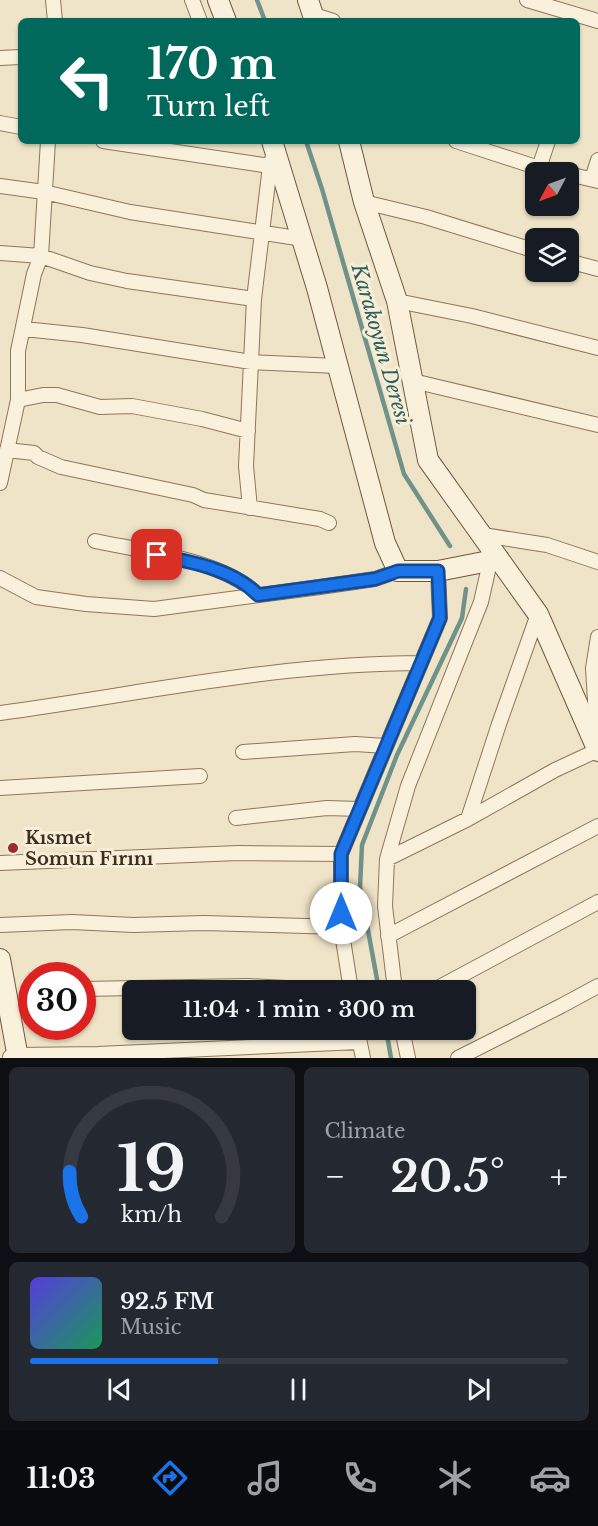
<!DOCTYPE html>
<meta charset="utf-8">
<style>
body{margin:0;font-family:"Libre Baskerville",serif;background:#242831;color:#f1f3f6;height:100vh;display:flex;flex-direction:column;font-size:22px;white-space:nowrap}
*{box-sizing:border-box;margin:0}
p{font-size:20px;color:#9ea1a6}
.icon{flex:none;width:33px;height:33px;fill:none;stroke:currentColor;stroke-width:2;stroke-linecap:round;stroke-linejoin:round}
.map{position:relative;height:1058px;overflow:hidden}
.sheet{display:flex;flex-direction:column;gap:9px;padding:9px;background:#0d0f14;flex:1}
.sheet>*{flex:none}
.banner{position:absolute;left:18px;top:18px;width:562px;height:126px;border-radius:9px;box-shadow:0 2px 4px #0004;background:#00695c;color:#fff;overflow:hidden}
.needle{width:39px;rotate:229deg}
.buttons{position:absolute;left:525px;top:162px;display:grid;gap:12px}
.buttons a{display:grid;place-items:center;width:54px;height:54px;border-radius:9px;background:#171b24;box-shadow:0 2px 4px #0004;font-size:30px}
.speed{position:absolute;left:18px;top:962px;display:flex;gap:12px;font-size:30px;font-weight:700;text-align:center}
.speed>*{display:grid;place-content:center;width:78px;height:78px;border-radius:50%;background:#171b24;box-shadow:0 2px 4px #0004;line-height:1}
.speed .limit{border:9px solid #d22;background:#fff;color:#111}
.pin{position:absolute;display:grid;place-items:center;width:51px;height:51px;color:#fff;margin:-26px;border-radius:12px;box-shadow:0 3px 9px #0006}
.me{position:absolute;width:66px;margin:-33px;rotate:0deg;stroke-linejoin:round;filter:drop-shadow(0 0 4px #0008)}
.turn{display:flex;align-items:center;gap:21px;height:126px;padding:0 30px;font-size:27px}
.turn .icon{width:78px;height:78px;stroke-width:2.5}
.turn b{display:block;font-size:42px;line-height:51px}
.big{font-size:45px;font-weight:600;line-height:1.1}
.sheet .tile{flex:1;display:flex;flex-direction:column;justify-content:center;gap:9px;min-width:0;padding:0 21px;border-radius:9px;background:#242831}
.sheet .dial{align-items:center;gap:0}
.dial svg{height:156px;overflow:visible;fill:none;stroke:#363941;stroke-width:7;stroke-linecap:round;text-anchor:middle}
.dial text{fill:#f1f3f6;stroke:none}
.song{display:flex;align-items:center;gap:18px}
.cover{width:72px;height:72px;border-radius:9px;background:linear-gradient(135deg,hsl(250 70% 55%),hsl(150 70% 35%))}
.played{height:6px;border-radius:3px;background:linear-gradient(90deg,#1a73e8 35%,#363941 35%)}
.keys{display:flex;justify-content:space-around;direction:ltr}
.heat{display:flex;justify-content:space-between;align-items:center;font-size:33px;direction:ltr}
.sheet .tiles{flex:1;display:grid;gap:9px;grid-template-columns:1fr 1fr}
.tile:last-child{grid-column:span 2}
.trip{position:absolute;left:122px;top:980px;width:354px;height:60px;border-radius:9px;background:#171b24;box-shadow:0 2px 4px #0004;font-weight:600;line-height:60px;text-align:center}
.menu{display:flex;height:96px;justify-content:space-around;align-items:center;background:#090b0e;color:#9ea1a6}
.menu .icon{width:42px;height:42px}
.menu .active{color:#1a73e8}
.menu b{font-size:27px;color:#f1f3f6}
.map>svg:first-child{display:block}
</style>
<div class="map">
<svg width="598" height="1058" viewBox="0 0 598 1058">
<rect width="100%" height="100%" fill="#f0e4c8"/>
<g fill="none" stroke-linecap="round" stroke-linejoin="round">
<!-- stream -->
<path stroke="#6f938a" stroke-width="4.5" d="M 257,0 L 265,21
M 306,141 L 322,189 L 404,474 L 450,546
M 379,990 L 360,887 L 362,845 L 397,755 L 462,618 L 466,589
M 386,1029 L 391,1058"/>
<!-- street casing -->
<g stroke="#8d765c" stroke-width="16">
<path id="street" d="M 53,0 L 55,21
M 192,0 L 200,21
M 527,0 L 598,21
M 314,15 L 333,21
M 0,58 L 21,57
M 0,123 L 21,127
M 103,141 L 270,166
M 456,141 L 539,168 L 560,172
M 539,168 L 548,141
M 568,174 L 598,181
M 592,179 L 598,160
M 0,186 L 44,192 L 130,212 L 303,239
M 364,202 L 426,217 L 536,251
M 0,253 L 41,256 L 90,273 L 127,281 L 254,299
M 568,261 L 598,269
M 397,301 L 472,316 L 598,348
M 24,329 L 82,335 L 251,362 L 337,366
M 413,381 L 598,425
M 18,400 L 43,395 L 57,395 L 100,407 L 132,406 L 202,419 L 248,431
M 7,450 L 34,453 L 38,457 L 61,467 L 193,495 L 204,500 L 320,519 L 329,523
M 0,483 L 18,400 L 18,351 L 34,274 L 41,256 L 48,141
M 250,508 L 246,466 L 251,362 L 254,299 L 270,166 L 275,149
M 483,535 L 547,545 L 598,562
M 95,541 C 142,551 224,560 258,595
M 0,578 L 36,597 L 86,604 L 154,609 L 320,587 L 375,579 L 398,571
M 0,713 C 140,694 280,663 421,663
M 243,752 L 355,744 L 386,746
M 0,788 L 200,776
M 236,818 L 327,808 L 359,809
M 468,819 L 499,724 L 538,614
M 387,859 L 468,819 L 555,770 L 598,750 L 593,668 L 598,637
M 0,863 L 238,853 L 341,854
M 0,925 L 72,922 L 133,925 L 204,923 L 341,927
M 388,936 L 598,826
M 82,989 L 247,986 L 323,990
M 351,990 L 341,927 L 341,854 L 440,618 L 438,571
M 395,990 L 385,906 L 387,859 L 408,786 L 481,602 L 490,562
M 434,990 L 598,902
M 357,1029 L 363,1058
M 402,1029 L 408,1058
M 10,1057 L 17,1055 L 98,1054 L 359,1042
M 458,1058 L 561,1006 L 598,986"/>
</g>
<!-- secondary casing -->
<g stroke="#6f573f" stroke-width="22">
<path id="secondary" d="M 218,0 L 226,21
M 308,0 L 315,21
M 272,141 L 317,288 L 385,543 L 398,571 L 438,571 L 499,559
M 349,141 L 364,202 L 397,301 L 428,460 L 538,614 L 598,751
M 0,959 L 18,1058"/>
</g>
<!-- street -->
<use href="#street" stroke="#faf1dc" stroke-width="14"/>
<!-- secondary -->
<use href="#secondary" stroke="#faf1dc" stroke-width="20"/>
</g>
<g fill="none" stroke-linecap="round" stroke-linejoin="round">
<!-- route casing -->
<g stroke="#114b97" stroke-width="15">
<path id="route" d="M 157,555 C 191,562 233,569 258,595 L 375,579 L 398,571 L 438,571 L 440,618 L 341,854 L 341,913"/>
</g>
<!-- route -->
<use href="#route" stroke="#1a73e8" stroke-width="10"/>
</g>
<!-- markers -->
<circle fill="#9e2a2b" stroke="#f7eed8" stroke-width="2" cx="13" cy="848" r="6"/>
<g text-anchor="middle" stroke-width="6" stroke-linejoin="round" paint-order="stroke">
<!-- poi labels -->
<g font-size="18" font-weight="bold" fill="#3d2e20" stroke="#f7eed8" text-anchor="start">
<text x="25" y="844">Kısmet<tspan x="25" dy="21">Somun Fırını</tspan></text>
</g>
<!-- water labels -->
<g font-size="20" font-style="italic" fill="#2f5d5a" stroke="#f7eed8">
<text transform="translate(381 344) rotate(74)" y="7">Karakoyun Deresi</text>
</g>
</g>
</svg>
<div class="buttons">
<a><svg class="needle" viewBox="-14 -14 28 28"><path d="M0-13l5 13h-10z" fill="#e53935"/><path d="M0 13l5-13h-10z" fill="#9ea1a6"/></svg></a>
<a><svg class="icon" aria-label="layers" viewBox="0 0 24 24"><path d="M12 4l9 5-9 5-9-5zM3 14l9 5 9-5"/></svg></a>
</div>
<div class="speed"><div class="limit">30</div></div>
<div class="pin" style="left:157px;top:555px;background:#d93025"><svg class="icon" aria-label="arrive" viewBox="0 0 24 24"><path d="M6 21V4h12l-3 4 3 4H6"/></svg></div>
<svg class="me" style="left:341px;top:913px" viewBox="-20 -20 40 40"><circle r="19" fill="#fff"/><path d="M0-13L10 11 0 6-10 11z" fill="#1a73e8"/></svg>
<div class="trip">11:04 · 1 min · 300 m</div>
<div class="banner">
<div class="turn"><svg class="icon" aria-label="left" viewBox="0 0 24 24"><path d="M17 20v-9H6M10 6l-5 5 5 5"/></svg><div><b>170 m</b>Turn left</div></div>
</div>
</div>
<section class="sheet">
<div class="tiles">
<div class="tile dial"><svg viewBox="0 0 100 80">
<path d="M14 69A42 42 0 1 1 86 69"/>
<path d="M14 69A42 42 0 0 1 8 46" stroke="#1a73e8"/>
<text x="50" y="56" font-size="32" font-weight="700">19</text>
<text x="50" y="72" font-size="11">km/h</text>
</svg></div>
<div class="tile"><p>Climate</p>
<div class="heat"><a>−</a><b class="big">20.5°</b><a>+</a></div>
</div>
<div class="tile">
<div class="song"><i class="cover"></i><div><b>92.5 FM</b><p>Music</p></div></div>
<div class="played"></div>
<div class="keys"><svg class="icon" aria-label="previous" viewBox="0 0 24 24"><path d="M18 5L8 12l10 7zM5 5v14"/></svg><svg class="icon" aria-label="pause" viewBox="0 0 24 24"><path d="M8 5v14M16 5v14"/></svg><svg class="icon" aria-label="next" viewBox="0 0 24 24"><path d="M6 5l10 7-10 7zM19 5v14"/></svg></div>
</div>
</div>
</section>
<nav class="menu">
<b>11:03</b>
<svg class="icon active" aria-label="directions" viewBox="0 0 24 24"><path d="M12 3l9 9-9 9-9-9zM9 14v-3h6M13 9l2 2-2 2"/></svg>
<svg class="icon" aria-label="music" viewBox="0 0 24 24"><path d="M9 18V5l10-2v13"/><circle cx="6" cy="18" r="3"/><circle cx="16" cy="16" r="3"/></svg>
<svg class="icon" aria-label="phone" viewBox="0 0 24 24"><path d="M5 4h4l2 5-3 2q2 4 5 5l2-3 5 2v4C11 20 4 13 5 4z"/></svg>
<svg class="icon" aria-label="climate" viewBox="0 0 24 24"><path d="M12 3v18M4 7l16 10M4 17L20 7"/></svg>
<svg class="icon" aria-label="car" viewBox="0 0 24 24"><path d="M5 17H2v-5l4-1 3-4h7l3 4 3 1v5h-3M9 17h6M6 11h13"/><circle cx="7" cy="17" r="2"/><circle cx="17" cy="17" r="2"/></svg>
</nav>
